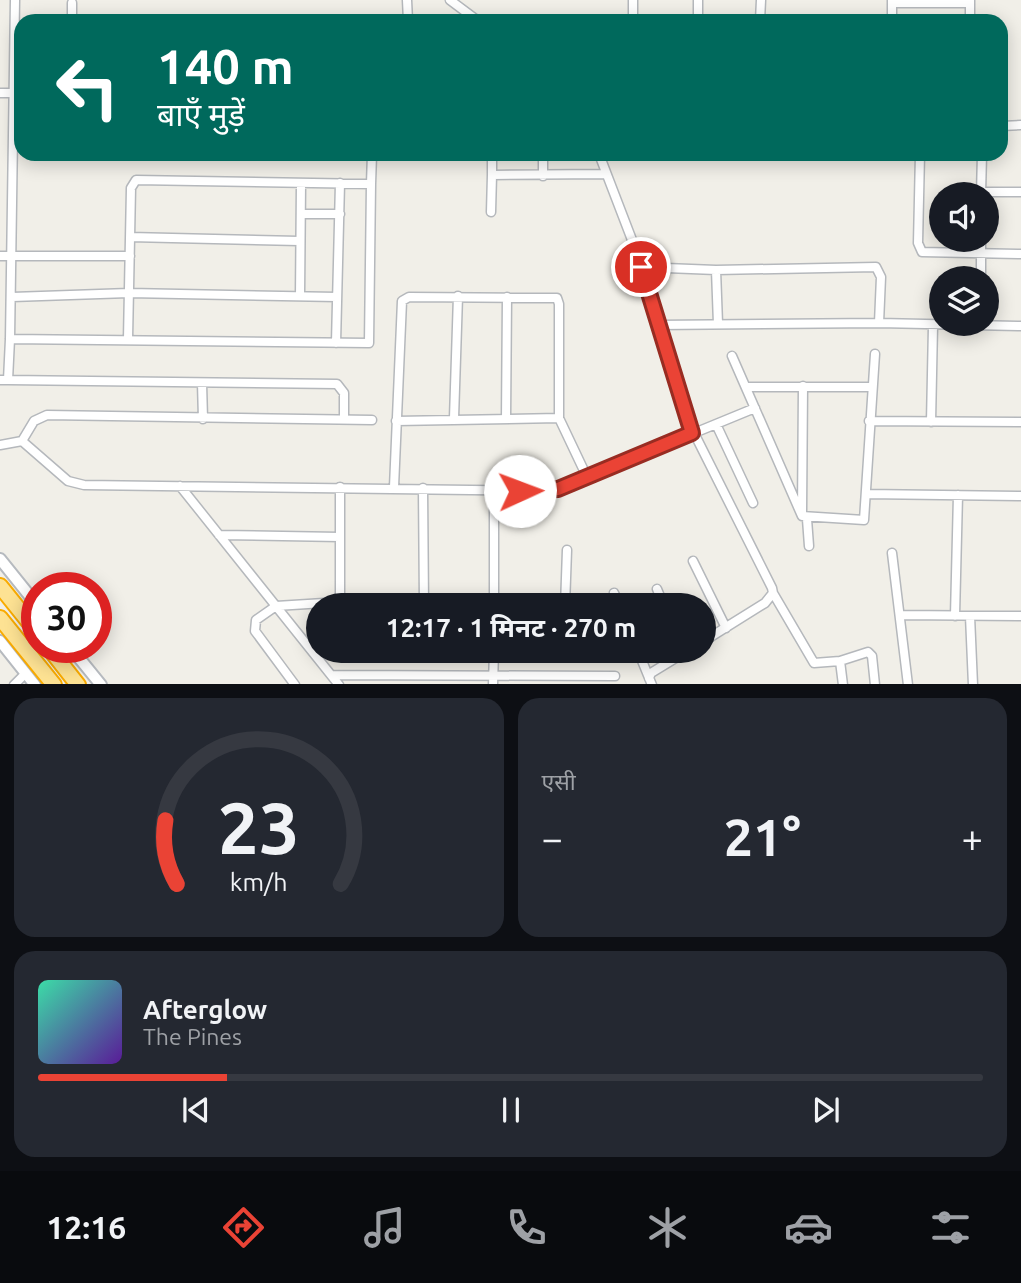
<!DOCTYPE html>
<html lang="hi">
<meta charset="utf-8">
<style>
body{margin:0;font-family:Ubuntu,"Noto Sans Devanagari",sans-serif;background:#242831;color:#f1f3f6;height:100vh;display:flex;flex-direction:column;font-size:26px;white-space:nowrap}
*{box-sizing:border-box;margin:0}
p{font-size:23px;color:#9ea1a6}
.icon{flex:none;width:38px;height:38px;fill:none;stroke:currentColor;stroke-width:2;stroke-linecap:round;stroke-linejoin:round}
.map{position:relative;height:684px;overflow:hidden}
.side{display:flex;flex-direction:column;gap:14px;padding:14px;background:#0d0f14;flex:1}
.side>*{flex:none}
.hud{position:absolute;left:14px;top:14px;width:994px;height:147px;border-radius:21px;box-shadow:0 4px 18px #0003;background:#00695c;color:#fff;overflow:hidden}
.controls{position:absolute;left:929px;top:182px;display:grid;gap:14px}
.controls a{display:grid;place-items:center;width:70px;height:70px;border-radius:50%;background:#171b24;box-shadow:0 4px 18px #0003;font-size:35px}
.speed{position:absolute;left:21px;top:572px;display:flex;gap:14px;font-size:35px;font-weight:700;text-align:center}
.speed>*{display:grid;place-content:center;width:91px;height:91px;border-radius:50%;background:#171b24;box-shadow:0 4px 18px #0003;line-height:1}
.speed .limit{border:10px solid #d22;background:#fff;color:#111}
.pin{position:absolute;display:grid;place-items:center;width:60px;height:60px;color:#fff;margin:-30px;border:4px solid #fff;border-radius:50%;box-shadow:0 2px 7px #0007}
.me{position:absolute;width:77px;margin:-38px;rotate:88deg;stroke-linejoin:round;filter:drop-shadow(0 0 5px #0008)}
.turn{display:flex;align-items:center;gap:24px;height:147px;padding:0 28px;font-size:32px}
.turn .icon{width:91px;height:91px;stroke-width:2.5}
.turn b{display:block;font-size:49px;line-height:60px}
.big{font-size:52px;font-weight:700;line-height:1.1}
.side .card{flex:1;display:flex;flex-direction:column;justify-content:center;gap:10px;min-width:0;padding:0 24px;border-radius:21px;background:#242831}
.side .dial{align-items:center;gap:0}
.dial svg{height:182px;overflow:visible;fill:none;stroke:#363941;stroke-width:7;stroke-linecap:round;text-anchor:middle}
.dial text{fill:#f1f3f6;stroke:none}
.song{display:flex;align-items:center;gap:21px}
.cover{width:84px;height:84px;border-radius:10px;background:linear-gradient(135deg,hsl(160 70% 55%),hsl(270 70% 35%))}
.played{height:7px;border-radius:4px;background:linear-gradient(90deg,#ea4335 20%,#363941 20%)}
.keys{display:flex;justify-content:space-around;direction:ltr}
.heat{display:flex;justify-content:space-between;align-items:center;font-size:38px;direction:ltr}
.side .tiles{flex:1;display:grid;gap:14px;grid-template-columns:1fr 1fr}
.card:last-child{grid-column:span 2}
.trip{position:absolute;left:306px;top:593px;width:410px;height:70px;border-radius:35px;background:#171b24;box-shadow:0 4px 18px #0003;font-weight:700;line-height:70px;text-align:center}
.menu{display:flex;height:112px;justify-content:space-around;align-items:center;background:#090b0e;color:#9ea1a6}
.menu .icon{width:49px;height:49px}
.menu .selected{color:#ea4335}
.menu b{font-size:32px;color:#f1f3f6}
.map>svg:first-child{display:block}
</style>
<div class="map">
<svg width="1021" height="685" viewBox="0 0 1021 685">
<rect width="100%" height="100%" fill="#f1efe8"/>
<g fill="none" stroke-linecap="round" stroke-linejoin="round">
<!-- street casing -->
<g stroke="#b5b8bc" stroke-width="11">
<path id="street" d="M 407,0 L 408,21
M 450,0 L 478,21
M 633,0 L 633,21
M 892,3 L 970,3
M 72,21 L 72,3
M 698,21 L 698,0
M 760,21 L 761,0
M 892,21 L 892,0
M 970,21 L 970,0
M 0,93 L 21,93
M 1001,126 L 1021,125
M 492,154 L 492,175 L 606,174
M 543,154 L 543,176
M 599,154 L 637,253 L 686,417 L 772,588 L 773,593 L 765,603 L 704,641
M 920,154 L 918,243 L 922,252 L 1021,254
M 981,192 L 1021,192
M 981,194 L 982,154
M 491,212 L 492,175
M 301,214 L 340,214
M 130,237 L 299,241
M 0,256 L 130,256
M 641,267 L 716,270 L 876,267 L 881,277 L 879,323
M 716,270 L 718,324
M 981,278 L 981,240
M 300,296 L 301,184
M 12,297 L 129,293 L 337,297
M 657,325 L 879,323 L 1021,326
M 10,339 L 369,343 L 371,184
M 128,339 L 131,188 L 136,180 L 371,184 L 372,154
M 336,343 L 340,183
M 732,356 L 802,516 L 864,520 L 875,354
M 0,380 L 8,380 L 10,339 L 15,0
M 8,380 L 337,384 L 344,393 L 344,419
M 202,383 L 203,419
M 746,387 L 871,387
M 454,418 L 458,296
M 506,419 L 507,297
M 396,421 L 559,418
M 869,421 L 1021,422
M 931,422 L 933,326
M 716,424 L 753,503
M 22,441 L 34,421 L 47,415 L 372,420
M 0,445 L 22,441 L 68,481 L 84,485 L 545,491 L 558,489 L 755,408
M 180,486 L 339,685
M 340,487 L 340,602
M 394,487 L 402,301 L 409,297 L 557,298 L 559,304 L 559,418 L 587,477
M 423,488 L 424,606
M 494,491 L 494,606
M 866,494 L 1021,496
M 802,512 L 803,386
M 807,519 L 809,546
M 219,535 L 340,537
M 892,553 L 908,685
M 693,561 L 726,628
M 657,589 L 664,606
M 614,593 L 620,606
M 773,593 L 814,663 L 840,661 L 868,652 L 872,656 L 875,685
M 494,605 L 533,606
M 565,606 L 567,550
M 900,615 L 1021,616
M 955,616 L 958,495
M 970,616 L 973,685
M 638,651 L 652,685
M 840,661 L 843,685
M 332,675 L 615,676
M 649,678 L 651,673 L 687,651
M 14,685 L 26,673
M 295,685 L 255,631 L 256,620 L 276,606 L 340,602 L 424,604
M 493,685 L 494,651"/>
</g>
<!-- secondary casing -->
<g stroke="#b6babf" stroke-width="14">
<path id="secondary" d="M 0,559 L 37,605
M 0,641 L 35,685
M 71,648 L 101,685"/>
</g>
<!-- highway casing -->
<g stroke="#f9ab00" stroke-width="18">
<path id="highway" d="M 0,586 L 37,632
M 0,618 L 54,685
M 49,648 L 78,685"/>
</g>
<!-- street -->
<use href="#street" stroke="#fff" stroke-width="8"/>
<!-- secondary -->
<use href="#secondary" stroke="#fff" stroke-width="10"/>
<!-- highway -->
<use href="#highway" stroke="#fde293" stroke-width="14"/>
</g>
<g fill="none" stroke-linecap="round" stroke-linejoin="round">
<!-- route casing -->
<g stroke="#982c22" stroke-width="18">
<path id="route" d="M 520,491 L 558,489 L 692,433 L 641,267"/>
</g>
<!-- route -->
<use href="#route" stroke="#ea4335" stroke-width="12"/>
</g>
</svg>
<div class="controls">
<a><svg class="icon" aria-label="sound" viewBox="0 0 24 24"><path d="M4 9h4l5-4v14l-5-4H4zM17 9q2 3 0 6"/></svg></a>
<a><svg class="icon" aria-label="layers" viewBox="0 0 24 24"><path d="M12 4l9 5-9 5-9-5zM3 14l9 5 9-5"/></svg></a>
</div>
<div class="speed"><div class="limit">30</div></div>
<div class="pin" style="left:641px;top:267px;background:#d93025"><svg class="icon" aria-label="arrive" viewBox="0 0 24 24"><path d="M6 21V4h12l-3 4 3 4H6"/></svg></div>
<svg class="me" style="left:520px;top:491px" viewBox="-20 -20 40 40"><circle r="19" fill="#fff"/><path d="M0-13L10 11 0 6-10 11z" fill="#ea4335"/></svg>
<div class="trip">12:17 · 1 मिनट · 270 m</div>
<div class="hud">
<div class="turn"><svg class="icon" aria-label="left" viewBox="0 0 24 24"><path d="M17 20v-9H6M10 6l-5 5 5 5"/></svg><div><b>140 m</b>बाएँ मुड़ें</div></div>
</div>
</div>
<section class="side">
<div class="tiles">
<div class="card dial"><svg viewBox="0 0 100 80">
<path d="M14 69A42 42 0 1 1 86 69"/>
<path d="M14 69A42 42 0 0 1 9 41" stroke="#ea4335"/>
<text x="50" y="56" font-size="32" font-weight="700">23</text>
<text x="50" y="72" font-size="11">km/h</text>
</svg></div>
<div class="card"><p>एसी</p>
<div class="heat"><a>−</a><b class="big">21°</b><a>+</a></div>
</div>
<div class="card">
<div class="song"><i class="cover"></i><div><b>Afterglow</b><p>The Pines</p></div></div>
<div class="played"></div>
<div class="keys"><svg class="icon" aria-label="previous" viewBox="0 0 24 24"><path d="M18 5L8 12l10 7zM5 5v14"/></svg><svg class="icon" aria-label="pause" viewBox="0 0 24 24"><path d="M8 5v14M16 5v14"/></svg><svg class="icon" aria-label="next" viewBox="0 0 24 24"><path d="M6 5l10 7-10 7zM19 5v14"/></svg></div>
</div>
</div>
</section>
<nav class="menu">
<b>12:16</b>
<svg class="icon selected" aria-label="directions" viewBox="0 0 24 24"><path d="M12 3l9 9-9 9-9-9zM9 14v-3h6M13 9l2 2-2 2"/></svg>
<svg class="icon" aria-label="music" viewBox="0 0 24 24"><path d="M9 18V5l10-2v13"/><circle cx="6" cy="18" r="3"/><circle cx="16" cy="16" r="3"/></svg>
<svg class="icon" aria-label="phone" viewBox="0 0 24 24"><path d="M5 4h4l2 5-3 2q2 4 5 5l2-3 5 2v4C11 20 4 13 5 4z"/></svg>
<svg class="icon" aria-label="climate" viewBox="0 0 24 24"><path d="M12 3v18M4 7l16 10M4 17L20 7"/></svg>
<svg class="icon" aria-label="car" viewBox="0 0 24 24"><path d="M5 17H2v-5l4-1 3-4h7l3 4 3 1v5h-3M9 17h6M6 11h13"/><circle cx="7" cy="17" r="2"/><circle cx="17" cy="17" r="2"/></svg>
<svg class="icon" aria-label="filters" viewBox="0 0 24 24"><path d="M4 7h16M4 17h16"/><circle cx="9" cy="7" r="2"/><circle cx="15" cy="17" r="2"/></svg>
</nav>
